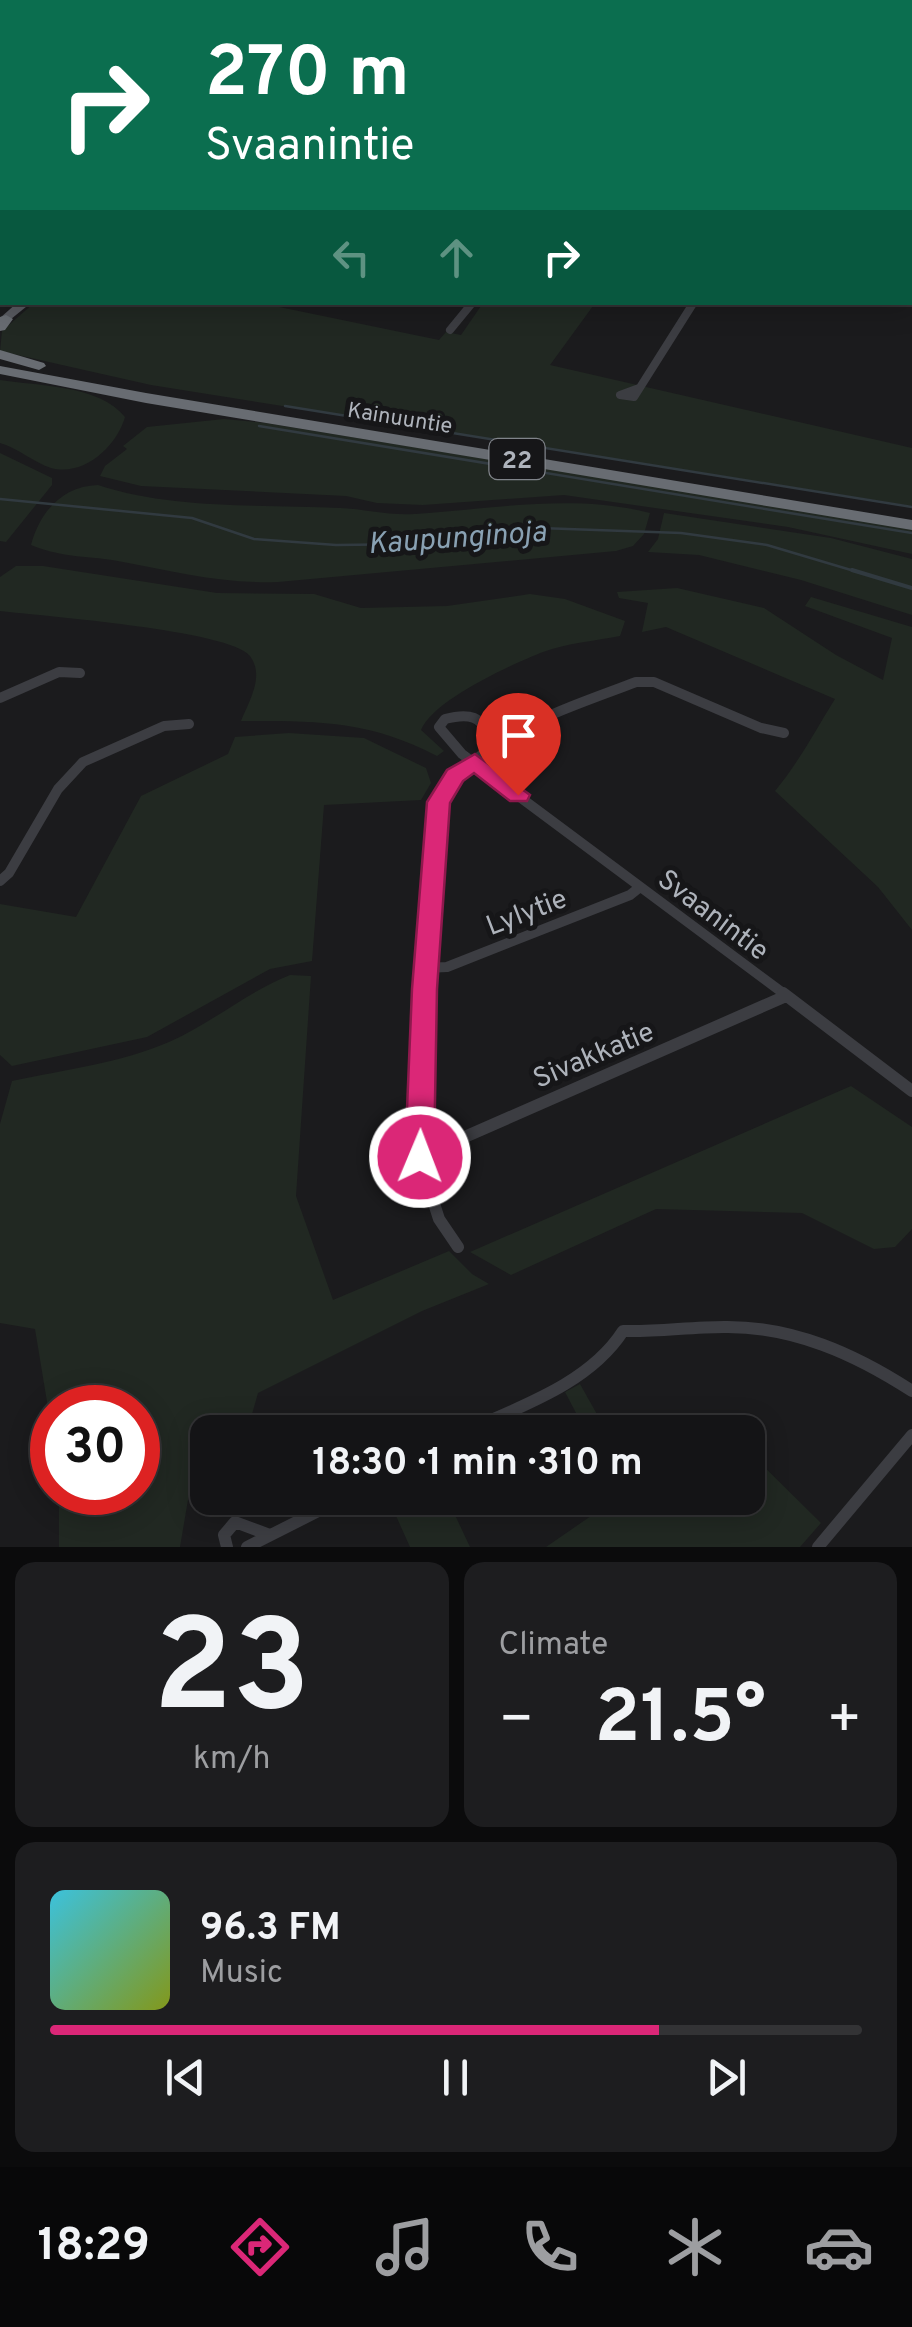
<!DOCTYPE html>
<meta charset="utf-8">
<style>
body{margin:0;font-family:Overpass,sans-serif;background:#1d1d1f;color:#f1f3f6;height:100vh;display:flex;flex-direction:column;font-size:38px;white-space:nowrap}
*{box-sizing:border-box;margin:0}
p{font-size:32px;color:#9d9ea1}
.icon{flex:none;width:55px;height:55px;fill:none;stroke:currentColor;stroke-width:2;stroke-linecap:round;stroke-linejoin:round}
.map{position:relative;height:1547px;overflow:hidden}
.side{display:flex;flex-direction:column;gap:15px;padding:15px;background:#0b0b0c;flex:1}
.side>*{flex:none}
.top-card{position:absolute;left:0px;top:0px;width:912px;height:305px;box-shadow:0 5px 25px #0003,0 0 0 2px #333335;background:#0b6e4f;color:#fff;overflow:hidden}
.speed{position:absolute;left:30px;top:1385px;display:flex;gap:20px;font-size:50px;font-weight:700;text-align:center}
.speed>*{display:grid;place-content:center;width:130px;height:130px;border-radius:50%;background:#141416;box-shadow:0 5px 25px #0003,0 0 0 2px #333335;line-height:1}
.speed .limit{border:15px solid #d22;background:#fff;color:#111}
.pin{position:absolute;display:grid;place-items:center;width:85px;height:85px;color:#fff;margin:-102px -42px;border-radius:50% 50% 50% 0;rotate:-45deg;box-shadow:0 0 10px #0007}
.pin .icon{rotate:45deg}
.me{position:absolute;width:110px;margin:-55px;rotate:1deg;stroke-linejoin:round;filter:drop-shadow(0 0 8px #0008)}
.turn{display:flex;align-items:center;gap:35px;height:210px;padding:0 40px;font-size:45px}
.turn .icon{width:130px;height:130px;stroke-width:2.5}
.turn b{display:block;font-size:70px;line-height:85px}
.lanes{display:flex;align-items:center;height:95px;padding:0 40px;background:#0003;justify-content:center;gap:50px;direction:ltr}
.lanes .off{opacity:.35}
.big{font-size:75px;font-weight:700;line-height:1.1}
.side .tile{flex:1;display:flex;flex-direction:column;justify-content:center;gap:15px;min-width:0;padding:0 35px;border-radius:20px;background:#1d1d1f}
.side .dial{align-items:center;gap:0}
.dial b{font-size:130px;line-height:1}
.song{display:flex;align-items:center;gap:30px}
.cover{width:120px;height:120px;border-radius:15px;background:linear-gradient(135deg,hsl(190 70% 55%),hsl(70 70% 35%))}
.played{height:10px;border-radius:5px;background:linear-gradient(90deg,#db2777 75%,#333335 75%)}
.keys{display:flex;justify-content:space-around;direction:ltr}
.heat{display:flex;justify-content:space-between;align-items:center;font-size:55px;direction:ltr}
.side .tiles{flex:1;display:grid;gap:15px;grid-template-columns:1fr 1fr}
.tile:last-child{grid-column:span 2}
.trip{position:absolute;left:190px;top:1415px;width:575px;height:100px;border-radius:20px;background:#141416;box-shadow:0 5px 25px #0003,0 0 0 2px #333335;font-weight:700;line-height:100px;text-align:center}
.tab-bar{display:flex;height:160px;justify-content:space-around;align-items:center;background:#080809;color:#9d9ea1}
.tab-bar .icon{width:70px;height:70px}
.tab-bar .on{color:#db2777}
.tab-bar b{font-size:45px;color:#f1f3f6}
.map>svg:first-child{display:block}
</style>
<div class="map">
<svg width="912" height="1547" viewBox="0 0 912 1547">
<rect width="100%" height="100%" fill="#1b1b1d"/>
<!-- green -->
<path fill="#212822" d="M 181,302 L 199,307 L 205,303 L 260,303 L 439,340 L 446,332 L 461,335 L 483,303 L 593,306 L 550,365 L 912,448 L 912,506 L 151,385 L 0,351 L 2,331 L 34,303 Z
M 0,380 C 38,386 100,385 125,417 C 117,446 84,477 51,468 C 33,462 18,448 0,443 Z
M 224,419 L 266,423 L 912,528 L 912,554 L 788,527 L 564,495 L 423,505 L 377,503 L 346,496 L 141,486 L 100,476 L 105,466 L 127,449 L 123,446 L 147,427 Z
M 0,453 L 52,478 L 52,485 L 6,542 L 0,541 Z
M 98,485 C 174,510 260,504 340,508 C 365,509 390,516 415,514 C 492,509 574,493 650,513 L 644,534 L 633,546 L 616,551 L 278,582 C 223,584 176,572 123,562 C 88,555 66,559 31,545 C 40,511 63,486 98,485 Z
M 664,513 L 831,538 L 912,559 L 912,615 L 801,580 L 699,555 L 648,552 L 658,539 Z
M 16,566 L 43,566 L 217,593 L 314,594 L 361,608 L 447,606 L 530,594 L 565,599 L 625,621 L 620,636 C 595,641 567,643 543,652 C 512,664 433,700 421,730 L 444,751 L 437,756 C 368,720 317,721 241,721 C 249,701 265,676 250,656 C 230,630 41,616 0,611 L 0,577 Z
M 677,588 L 764,608 L 836,655 L 883,680 L 892,638 L 805,606 L 811,597 L 912,627 L 912,930 L 878,887 L 775,791 C 799,762 815,731 835,699 L 666,627 L 642,632 L 648,603 L 619,598 L 617,592 Z
M 289,733 L 364,738 L 426,768 L 431,783 L 421,800 L 324,805 L 312,961 L 270,969 L 147,1037 L 12,1066 L 0,1055 L 0,904 L 76,917 L 141,796 L 228,754 L 235,737 Z
M 290,975 L 311,976 L 296,1196 L 333,1300 L 449,1251 L 472,1274 L 489,1284 L 422,1311 L 258,1393 L 247,1432 L 208,1432 L 207,1479 L 197,1475 L 190,1488 L 180,1547 L 59,1547 L 59,1493 L 138,1492 L 138,1408 L 52,1408 L 52,1432 L 35,1329 L 0,1323 L 0,1124 L 12,1081 C 64,1070 120,1063 169,1042 C 212,1023 247,992 290,975 Z
M 851,1086 L 912,1127 L 912,1229 L 895,1247 L 874,1249 L 802,1213 L 656,1209 L 511,1275 L 470,1252 Z
M 580,1384 L 607,1432 L 586,1432 L 565,1392 Z
M 748,1451 L 821,1523 L 800,1547 L 546,1547 L 617,1498 L 748,1498 Z
M 388,1498 L 447,1498 L 470,1547 L 410,1547 Z"/>
<g fill="none" stroke-linecap="round" stroke-linejoin="round">
<!-- stream-far1 -->
<path stroke="#313a40" stroke-width="2.5" d="M 285,406 L 912,507
M 259,426 L 912,533
M 0,499 L 192,518 L 254,539 L 336,545 L 421,544 L 511,527 L 681,533 L 767,545 L 861,573"/>
<!-- stream -->
<path stroke="#313a40" stroke-width="4" d="M 852,570 L 912,588"/>
<!-- street-far3 -->
<path stroke="#3c3d42" stroke-width="6" d="M 678,0 L 683,2
M 853,0 L 858,2"/>
<!-- street-far2 -->
<path stroke="#3c3d42" stroke-width="8" d="M 450,330 L 473,302
M 639,388 L 620,395 L 634,397 L 694,302"/>
<!-- street-far1 -->
<path stroke="#3c3d42" stroke-width="10" d="M 0,698 L 59,672 L 80,673
M 490,773 C 483,745 498,705 445,719 L 439,727 L 462,754 L 787,996
M 0,881 L 9,873 L 58,789 L 83,762 L 164,726 L 189,724
M 426,968 L 447,967 L 630,895 L 640,887
M 425,996 L 439,802 C 479,734 566,709 636,682 L 654,682 L 761,728 L 784,733"/>
<!-- street -->
<path stroke="#3c3d42" stroke-width="12" d="M 425,993 L 419,1157 L 439,1219 L 458,1247
M 783,993 L 912,1091
M 419,1157 L 786,996
M 464,1432 C 519,1407 589,1384 623,1331 C 657,1332 690,1327 724,1327 C 793,1326 855,1354 912,1391
M 227,1547 L 224,1535 L 235,1522 L 270,1535
M 247,1547 L 344,1498
M 818,1547 L 912,1435"/>
<!-- secondary -->
<path fill="#4a4c51" fill-rule="evenodd" d="M 910,262 L 912,262 L 912,268 L 910,268 Z"/>
<!-- primary -->
<path fill="#585a60" fill-rule="evenodd" d="M 18,302 L 32,302 L 0,328 L 0,318 Z"/>
<!-- highway -->
<path fill="#686c72" fill-rule="evenodd" d="M 6,315 L 13,319 L 5,330 L 0,331 L 0,317 Z
M 0,350 L 44,363 L 46,366 L 39,370 L 0,359 Z
M 0,366 L 146,393 L 912,520 L 912,530 L 146,403 L 0,374 Z"/>
</g>
<!-- route -->
<path fill="#db2777" stroke="#8e194d" stroke-width="2.5" d="M 475,754 L 530,795 L 527,801 L 510,801 L 474,773 L 463,781 L 450,803 L 437,989 L 434,1157 L 429,1166 L 420,1170 L 410,1166 L 405,1157 L 412,989 L 427,802 L 447,770 Z"/>
<g text-anchor="middle" stroke-width="10" stroke-linejoin="round" paint-order="stroke">
<!-- far-street labels -->
<g font-size="22" fill="#aeb3bb" stroke="#161618">
<text transform="translate(400 417) rotate(9)" y="8">Kainuuntie</text>
</g>
<!-- shield labels -->
<rect fill="#161618" stroke="#80848a" stroke-width="2.5" x="489.5" y="439" width="55" height="40" rx="8"/>
<g font-size="25" font-weight="bold" fill="#aeb3bb">
<text x="517" y="468">22</text>
</g>
<!-- street labels -->
<g font-size="28" fill="#aeb3bb" stroke="#161618">
<text transform="translate(526 911) rotate(-21)" y="10">Lylytie</text>
<text transform="translate(714 914) rotate(37)" y="10">Svaanintie</text>
<text transform="translate(593 1054) rotate(-23)" y="10">Sivakkatie</text>
</g>
<!-- water labels -->
<g font-size="30" font-style="italic" fill="#89a1b3" stroke="#161618">
<text transform="translate(457 537) rotate(-4)" y="10">Kaupunginoja</text>
</g>
</g>
</svg>
<div class="speed"><div class="limit">30</div></div>
<div class="pin" style="left:518px;top:795px;background:#d93025"><svg class="icon" aria-label="arrive" viewBox="0 0 24 24"><path d="M6 21V4h12l-3 4 3 4H6"/></svg></div>
<svg class="me" style="left:420px;top:1157px" viewBox="-20 -20 40 40"><circle r="17" fill="#db2777" stroke="#fff" stroke-width="3"/><path d="M0-11L8 9 0 5-8 9z" fill="#fff"/></svg>
<div class="trip">18:30 · 1 min · 310 m</div>
<div class="top-card">
<div class="turn"><svg class="icon" aria-label="right" viewBox="0 0 24 24"><path d="M7 20v-9h11M14 6l5 5-5 5"/></svg><div><b>270 m</b>Svaanintie</div></div>
<div class="lanes"><svg class="icon off" aria-label="left" viewBox="0 0 24 24"><path d="M17 20v-9H6M10 6l-5 5 5 5"/></svg><svg class="icon off" aria-label="ahead" viewBox="0 0 24 24"><path d="M12 20V5M6 11l6-6 6 6"/></svg><svg class="icon" aria-label="right" viewBox="0 0 24 24"><path d="M7 20v-9h11M14 6l5 5-5 5"/></svg></div>
</div>
</div>
<section class="side">
<div class="tiles">
<div class="tile dial"><b>23</b><p>km/h</p></div>
<div class="tile"><p>Climate</p>
<div class="heat"><a>−</a><b class="big">21.5°</b><a>+</a></div>
</div>
<div class="tile">
<div class="song"><i class="cover"></i><div><b>96.3 FM</b><p>Music</p></div></div>
<div class="played"></div>
<div class="keys"><svg class="icon" aria-label="previous" viewBox="0 0 24 24"><path d="M18 5L8 12l10 7zM5 5v14"/></svg><svg class="icon" aria-label="pause" viewBox="0 0 24 24"><path d="M8 5v14M16 5v14"/></svg><svg class="icon" aria-label="next" viewBox="0 0 24 24"><path d="M6 5l10 7-10 7zM19 5v14"/></svg></div>
</div>
</div>
</section>
<nav class="tab-bar">
<b>18:29</b>
<svg class="icon on" aria-label="directions" viewBox="0 0 24 24"><path d="M12 3l9 9-9 9-9-9zM9 14v-3h6M13 9l2 2-2 2"/></svg>
<svg class="icon" aria-label="music" viewBox="0 0 24 24"><path d="M9 18V5l10-2v13"/><circle cx="6" cy="18" r="3"/><circle cx="16" cy="16" r="3"/></svg>
<svg class="icon" aria-label="phone" viewBox="0 0 24 24"><path d="M5 4h4l2 5-3 2q2 4 5 5l2-3 5 2v4C11 20 4 13 5 4z"/></svg>
<svg class="icon" aria-label="climate" viewBox="0 0 24 24"><path d="M12 3v18M4 7l16 10M4 17L20 7"/></svg>
<svg class="icon" aria-label="car" viewBox="0 0 24 24"><path d="M5 17H2v-5l4-1 3-4h7l3 4 3 1v5h-3M9 17h6M6 11h13"/><circle cx="7" cy="17" r="2"/><circle cx="17" cy="17" r="2"/></svg>
</nav>
